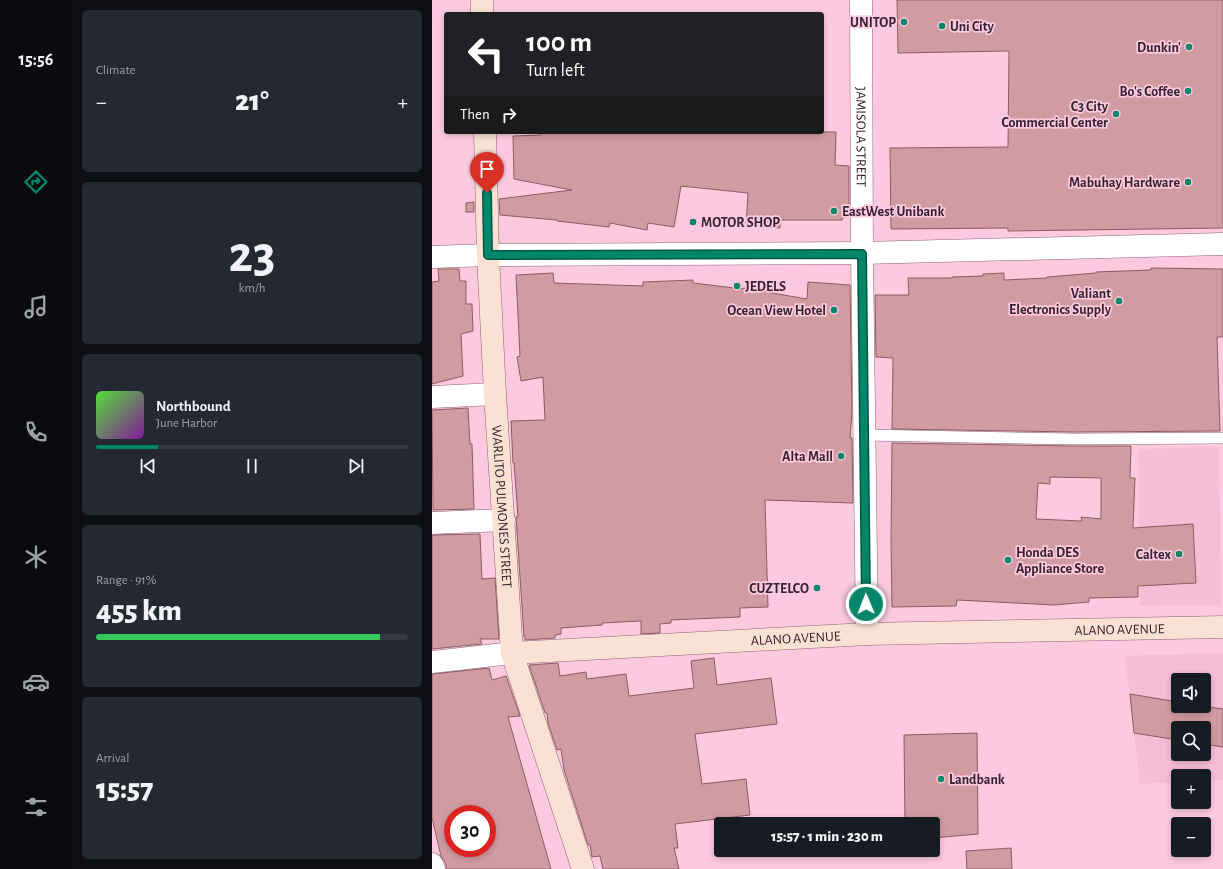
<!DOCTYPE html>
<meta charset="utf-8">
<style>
body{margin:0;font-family:"Alegreya Sans",sans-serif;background:#242831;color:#f1f3f6;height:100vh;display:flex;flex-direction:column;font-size:15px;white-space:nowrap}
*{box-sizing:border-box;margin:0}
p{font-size:13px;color:#9ea1a6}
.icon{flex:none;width:22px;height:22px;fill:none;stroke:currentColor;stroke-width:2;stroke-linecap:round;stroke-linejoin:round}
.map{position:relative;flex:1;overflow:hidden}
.drawer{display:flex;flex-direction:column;gap:10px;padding:10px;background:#0d0f14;width:360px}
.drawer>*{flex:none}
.top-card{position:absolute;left:12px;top:12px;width:380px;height:122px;border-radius:4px;box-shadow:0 2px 6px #0003;background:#202124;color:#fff;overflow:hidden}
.tools{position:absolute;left:739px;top:673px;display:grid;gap:8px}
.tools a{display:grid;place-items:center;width:40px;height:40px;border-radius:4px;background:#171b24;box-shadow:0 2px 6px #0003;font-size:20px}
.speed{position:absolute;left:12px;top:805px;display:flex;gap:8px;font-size:20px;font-weight:700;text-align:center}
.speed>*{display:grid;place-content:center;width:52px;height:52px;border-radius:50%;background:#171b24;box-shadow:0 2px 6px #0003;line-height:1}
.speed .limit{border:6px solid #d22;background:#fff;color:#111}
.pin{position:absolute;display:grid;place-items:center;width:34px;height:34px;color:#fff;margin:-41px -17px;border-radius:50% 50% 50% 0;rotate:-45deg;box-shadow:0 0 4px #0007}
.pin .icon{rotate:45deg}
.me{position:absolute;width:44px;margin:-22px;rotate:359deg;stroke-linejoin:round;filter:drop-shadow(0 0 3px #0008)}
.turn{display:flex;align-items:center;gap:14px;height:84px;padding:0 16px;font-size:18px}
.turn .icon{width:52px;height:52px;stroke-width:2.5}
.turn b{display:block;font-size:28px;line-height:34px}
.then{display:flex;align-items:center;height:38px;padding:0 16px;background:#0003;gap:8px;font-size:15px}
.big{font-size:30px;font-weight:800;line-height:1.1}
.drawer .card{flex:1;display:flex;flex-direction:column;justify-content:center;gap:6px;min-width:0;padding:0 14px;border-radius:6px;background:#242831}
.drawer .dial{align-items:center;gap:0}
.dial b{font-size:52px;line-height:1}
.song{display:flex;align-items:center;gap:12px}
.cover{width:48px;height:48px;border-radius:6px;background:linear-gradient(135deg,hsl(110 70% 55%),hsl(290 70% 35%))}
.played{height:4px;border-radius:2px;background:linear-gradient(90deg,#028669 20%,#363941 20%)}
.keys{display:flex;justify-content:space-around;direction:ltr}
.heat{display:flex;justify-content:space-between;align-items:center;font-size:22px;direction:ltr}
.charge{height:6px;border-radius:3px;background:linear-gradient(90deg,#34c759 91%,#363941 0)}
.trip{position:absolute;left:282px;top:817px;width:226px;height:40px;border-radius:4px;background:#171b24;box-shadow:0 2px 6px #0003;font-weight:800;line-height:40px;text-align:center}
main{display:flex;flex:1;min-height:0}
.tabs{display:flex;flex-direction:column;width:72px;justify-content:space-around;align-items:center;background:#090b0e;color:#9ea1a6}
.tabs .icon{width:28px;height:28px}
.tabs .selected{color:#028669}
.tabs b{font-size:18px;color:#f1f3f6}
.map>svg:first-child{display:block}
</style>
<main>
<nav class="tabs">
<b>15:56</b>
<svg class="icon selected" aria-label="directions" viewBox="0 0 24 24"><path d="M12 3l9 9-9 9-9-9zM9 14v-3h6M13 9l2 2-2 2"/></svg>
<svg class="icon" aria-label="music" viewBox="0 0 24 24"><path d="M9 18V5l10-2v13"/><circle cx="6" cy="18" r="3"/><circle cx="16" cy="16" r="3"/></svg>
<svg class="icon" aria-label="phone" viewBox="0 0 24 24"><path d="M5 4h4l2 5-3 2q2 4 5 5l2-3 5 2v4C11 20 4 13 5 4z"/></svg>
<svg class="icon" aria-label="climate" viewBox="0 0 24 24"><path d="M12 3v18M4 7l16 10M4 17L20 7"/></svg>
<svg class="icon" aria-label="car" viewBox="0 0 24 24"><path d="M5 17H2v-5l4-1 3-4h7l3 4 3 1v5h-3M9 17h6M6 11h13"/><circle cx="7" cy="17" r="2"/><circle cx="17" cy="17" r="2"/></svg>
<svg class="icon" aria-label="filters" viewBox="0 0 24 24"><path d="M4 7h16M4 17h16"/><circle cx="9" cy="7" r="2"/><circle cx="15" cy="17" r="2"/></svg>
</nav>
<section class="drawer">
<div class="card"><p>Climate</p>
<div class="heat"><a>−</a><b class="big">21°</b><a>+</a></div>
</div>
<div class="card dial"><b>23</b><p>km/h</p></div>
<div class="card">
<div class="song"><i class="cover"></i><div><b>Northbound</b><p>June Harbor</p></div></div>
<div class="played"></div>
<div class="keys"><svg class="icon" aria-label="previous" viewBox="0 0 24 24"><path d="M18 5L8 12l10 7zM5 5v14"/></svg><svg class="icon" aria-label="pause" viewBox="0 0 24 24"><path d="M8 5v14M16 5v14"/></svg><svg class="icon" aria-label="next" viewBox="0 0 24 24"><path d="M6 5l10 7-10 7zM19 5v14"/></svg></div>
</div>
<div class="card"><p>Range · 91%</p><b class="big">455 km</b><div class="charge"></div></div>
<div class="card"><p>Arrival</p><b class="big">15:57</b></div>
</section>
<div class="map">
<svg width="791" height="869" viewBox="0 0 791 869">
<rect width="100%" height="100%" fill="#fcc9df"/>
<!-- built -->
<path fill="#f7bcd6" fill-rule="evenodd" d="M 787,447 L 789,605 L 708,606 L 706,449 Z
M 791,653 L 791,780 L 772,781 L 772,776 L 746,776 L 746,782 L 708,784 L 693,656 ZM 746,680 L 772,680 L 772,706 L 746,706 ZM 746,728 L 772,728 L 772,754 L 746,754 Z"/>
<!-- building -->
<path fill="#d09ba1" stroke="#8d5c62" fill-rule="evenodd" d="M 465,0 L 791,0 L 791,228 L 576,231 L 576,228 L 459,229 L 458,148 L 576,147 L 577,51 L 466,53 Z
M 110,132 L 404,132 L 403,165 L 417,166 L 417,207 L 410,220 L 348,220 L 348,228 L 314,226 L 316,193 L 249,186 L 242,227 L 216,223 L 215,230 L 178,223 L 177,227 L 125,221 L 125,220 L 68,215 L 67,199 L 140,190 L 82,179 L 81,136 L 109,135 Z
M 42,202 L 42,212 L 34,212 L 34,203 Z
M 719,268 L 791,269 L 791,337 L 785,337 L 788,431 L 642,432 L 460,429 L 461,358 L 444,357 L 443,295 L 477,295 L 476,278 L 520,278 L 520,277 L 551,276 L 551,274 L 572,273 L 572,280 L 615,278 L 615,277 L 664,273 L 664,272 L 719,270 Z
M 6,269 L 27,269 L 28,281 L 34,281 L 34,304 L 40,304 L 41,331 L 29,334 L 31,376 L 0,384 L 0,282 L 7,281 Z
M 121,273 L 122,283 L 211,286 L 211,282 L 261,280 L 261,283 L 311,289 L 311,288 L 375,299 L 376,282 L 418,285 L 420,412 L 418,438 L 420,438 L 421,503 L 333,500 L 336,607 L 308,608 L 308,617 L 239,620 L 239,623 L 228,624 L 228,633 L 209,634 L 209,621 L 170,623 L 170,625 L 129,628 L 129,634 L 123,635 L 123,638 L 93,640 L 93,637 L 92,637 L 84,517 L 86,517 L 82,463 L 81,463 L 79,421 L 113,420 L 111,377 L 89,381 L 85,357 L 88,356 L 84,275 Z
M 36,408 L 38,444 L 40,444 L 42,509 L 1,510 L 0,410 Z
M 460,443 L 642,446 L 699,446 L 698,478 L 703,478 L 701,528 L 761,524 L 764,583 L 706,586 L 706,597 L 657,598 L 657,602 L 622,605 L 525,600 L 524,606 L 460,607 L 459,541 ZM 618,477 L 669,478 L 669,519 L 649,517 L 650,521 L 604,519 L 606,483 L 618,484 Z
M 48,534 L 50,579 L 63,578 L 67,639 L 48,639 L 50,644 L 0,649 L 0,535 Z
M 282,658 L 285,685 L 339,678 L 345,724 L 263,734 L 270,784 L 314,779 L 318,815 L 243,824 L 246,848 L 242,848 L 247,869 L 171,869 L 168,856 L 160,857 L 158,845 L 156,845 L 132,770 L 129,749 L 125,750 L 116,723 L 115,713 L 113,713 L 97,665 L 126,663 L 128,676 L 154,672 L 155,679 L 194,674 L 197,696 L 262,688 L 259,661 Z
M 57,668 L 60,680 L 74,676 L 88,716 L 76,717 L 119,869 L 14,869 L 14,864 L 9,856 L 0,818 L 0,674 ZM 21,814 L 55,814 L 55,848 L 21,848 Z
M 698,694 L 746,702 L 746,706 L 771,706 L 791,709 L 791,747 L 772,744 L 772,728 L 746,728 L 746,740 L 702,733 Z
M 545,733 L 546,834 L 501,838 L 501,824 L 473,824 L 472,735 Z
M 579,848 L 580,869 L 535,869 L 534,851 Z"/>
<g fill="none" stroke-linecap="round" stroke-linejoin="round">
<!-- lane casing -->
<g stroke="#8e6176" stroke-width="12">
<path id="lane" d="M 433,435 L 642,439 L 791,438"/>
</g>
<!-- street casing -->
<g stroke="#8e6176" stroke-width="23">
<g id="street">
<path id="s1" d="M 429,0 L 430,253 L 435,634"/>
<path d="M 0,257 L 56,255 L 430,253 L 791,244"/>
<path d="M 0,397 L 63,394"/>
<path d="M 0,523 L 72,520"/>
<path d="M 0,662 L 80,653"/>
<path d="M 0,864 L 2,869"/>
</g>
</g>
<!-- secondary casing -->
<g stroke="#8e6176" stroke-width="23">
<g id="secondary">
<path d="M 50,0 L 50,14"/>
<path id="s2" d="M 53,132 L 56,255 L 63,394 L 80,653 L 151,869"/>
<path id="s3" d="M 80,653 L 435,634 L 791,627"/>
</g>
</g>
<!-- lane -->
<use href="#lane" stroke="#fff" stroke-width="11"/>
<!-- street -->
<use href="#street" stroke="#fff" stroke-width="22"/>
<!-- secondary -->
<use href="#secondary" stroke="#fae1d3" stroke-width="22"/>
</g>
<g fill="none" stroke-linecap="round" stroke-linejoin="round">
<!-- route casing -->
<g stroke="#015744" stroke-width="10">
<path id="route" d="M 55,193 L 56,255 L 430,254 L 434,604"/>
</g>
<!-- route -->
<use href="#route" stroke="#028669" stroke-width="7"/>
</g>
<!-- markers -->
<g fill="#028669" stroke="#fcc9df" stroke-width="1.5">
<circle cx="472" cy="22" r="4"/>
<circle cx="510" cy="26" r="4"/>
<circle cx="757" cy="47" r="4"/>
<circle cx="756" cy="91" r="4"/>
<circle cx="684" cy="114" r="4"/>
<circle cx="756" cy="182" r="4"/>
<circle cx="402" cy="211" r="4"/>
<circle cx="261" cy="222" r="4"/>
<circle cx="305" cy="286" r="4"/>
<circle cx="687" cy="301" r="4"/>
<circle cx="402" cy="310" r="4"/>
<circle cx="409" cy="456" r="4"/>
<circle cx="747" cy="554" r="4"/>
<circle cx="576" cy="560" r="4"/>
<circle cx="385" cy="588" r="4"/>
<circle cx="509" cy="779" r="4"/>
</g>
<g text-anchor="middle" stroke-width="3.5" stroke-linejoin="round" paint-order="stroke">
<!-- poi labels -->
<g font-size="14" font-weight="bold" fill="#36232c" stroke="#fcc9df" text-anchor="end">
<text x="464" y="27">UNITOP</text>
<text x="518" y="31" text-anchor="start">Uni City</text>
<text x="749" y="52">Dunkin'</text>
<text x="748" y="96">Bo's Coffee</text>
<text x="676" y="111">C3 City<tspan x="676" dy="16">Commercial Center</tspan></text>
<text x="748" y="187">Mabuhay Hardware</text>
<text x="410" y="216" text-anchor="start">EastWest Unibank</text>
<text x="269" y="227" text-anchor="start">MOTOR SHOP</text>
<text x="313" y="291" text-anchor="start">JEDELS</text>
<text x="679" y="298">Valiant<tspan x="679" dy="16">Electronics Supply</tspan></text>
<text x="394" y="315">Ocean View Hotel</text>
<text x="401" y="461">Alta Mall</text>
<text x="584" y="557" text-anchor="start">Honda DES<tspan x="584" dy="16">Appliance Store</tspan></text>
<text x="739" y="559">Caltex</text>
<text x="377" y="593">CUZTELCO</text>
<text x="517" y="784" text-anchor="start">Landbank</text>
</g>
<!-- street labels -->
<g font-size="14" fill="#36232c" stroke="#fcc9df">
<text dy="5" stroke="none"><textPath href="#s1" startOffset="137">JAMISOLA STREET</textPath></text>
<text dy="5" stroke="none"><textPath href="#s2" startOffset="375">WARLITO PULMONES STREET</textPath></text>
<text dy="5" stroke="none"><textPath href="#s3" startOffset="608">ALANO AVENUE</textPath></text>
<text dy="5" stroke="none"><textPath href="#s3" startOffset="284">ALANO AVENUE</textPath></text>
</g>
</g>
</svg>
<div class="tools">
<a><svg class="icon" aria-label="sound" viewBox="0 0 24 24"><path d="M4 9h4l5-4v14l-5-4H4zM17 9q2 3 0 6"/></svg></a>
<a><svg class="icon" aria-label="search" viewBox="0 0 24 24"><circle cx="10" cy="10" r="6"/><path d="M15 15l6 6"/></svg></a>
<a>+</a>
<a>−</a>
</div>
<div class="speed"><div class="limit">30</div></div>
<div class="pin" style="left:55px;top:193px;background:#d93025"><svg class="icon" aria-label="arrive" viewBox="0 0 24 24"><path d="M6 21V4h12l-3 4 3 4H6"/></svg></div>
<svg class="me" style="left:434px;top:604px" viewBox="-20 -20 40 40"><circle r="17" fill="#028669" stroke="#fff" stroke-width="3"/><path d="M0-11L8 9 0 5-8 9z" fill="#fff"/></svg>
<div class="trip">15:57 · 1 min · 230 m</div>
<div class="top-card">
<div class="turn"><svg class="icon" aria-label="left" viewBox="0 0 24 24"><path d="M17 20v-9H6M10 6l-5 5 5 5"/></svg><div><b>100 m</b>Turn left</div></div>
<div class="then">Then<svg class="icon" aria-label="right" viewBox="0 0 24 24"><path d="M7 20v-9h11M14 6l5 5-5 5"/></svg></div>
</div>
</div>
</main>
